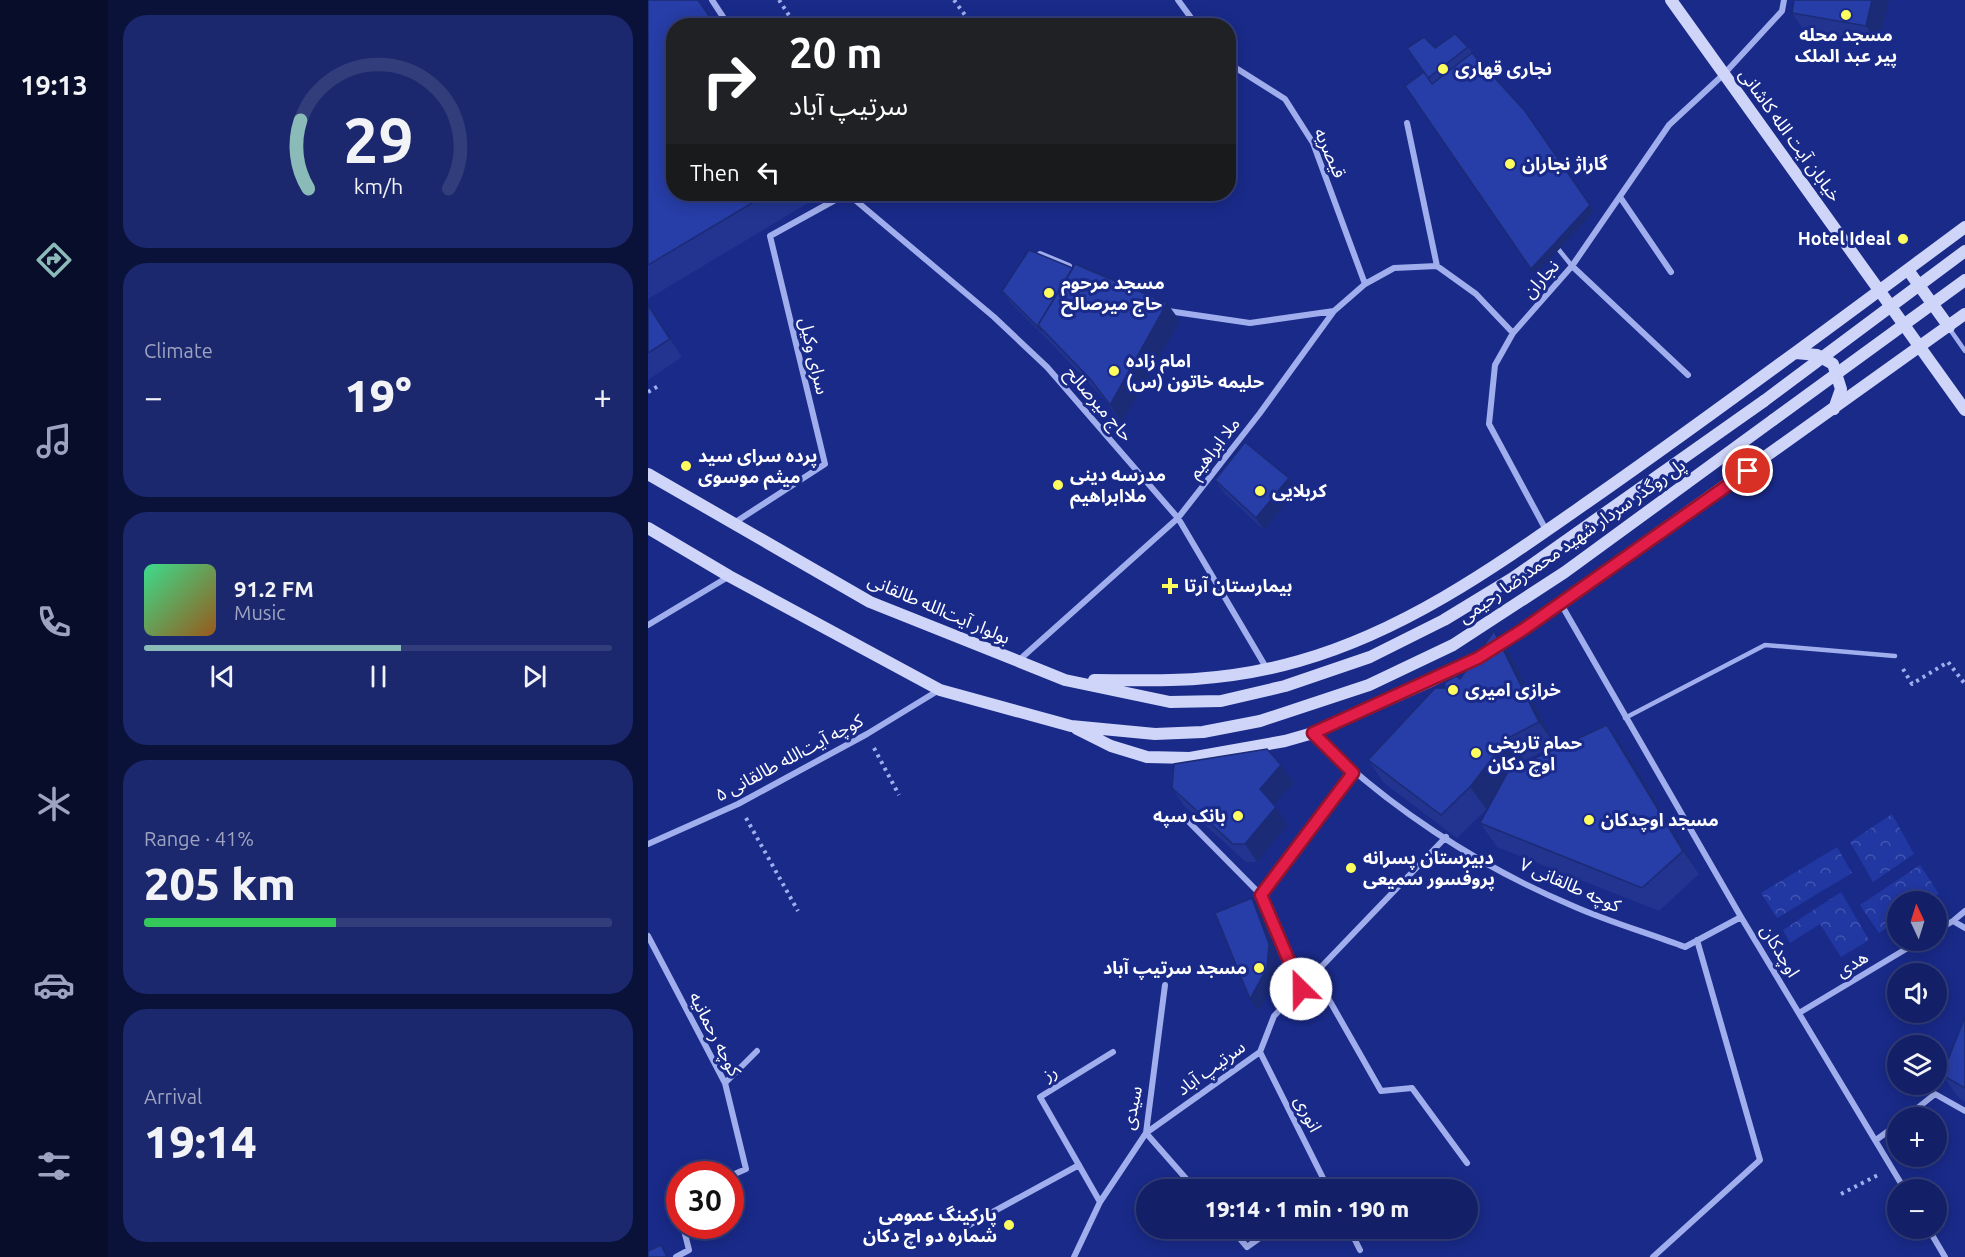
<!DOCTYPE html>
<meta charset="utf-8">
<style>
body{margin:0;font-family:Ubuntu,"Noto Sans Arabic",sans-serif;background:#1c286d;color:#f1f3f6;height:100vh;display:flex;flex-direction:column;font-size:22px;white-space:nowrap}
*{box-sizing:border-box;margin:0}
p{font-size:20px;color:#9da3c0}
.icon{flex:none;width:33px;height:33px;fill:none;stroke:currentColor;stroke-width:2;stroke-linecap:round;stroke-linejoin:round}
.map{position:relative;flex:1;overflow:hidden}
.sheet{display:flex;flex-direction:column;gap:15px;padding:15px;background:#0a1239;width:540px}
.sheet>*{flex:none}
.hud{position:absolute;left:18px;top:18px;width:570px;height:183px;border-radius:24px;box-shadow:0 3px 15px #0003,0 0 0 2px #323e7b;background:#202124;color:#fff;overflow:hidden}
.needle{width:39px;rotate:356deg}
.tools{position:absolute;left:1239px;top:891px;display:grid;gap:12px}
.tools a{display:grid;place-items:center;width:60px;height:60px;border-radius:50%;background:#132067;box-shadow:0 3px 15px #0003,0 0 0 2px #323e7b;font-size:30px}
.speed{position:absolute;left:18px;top:1161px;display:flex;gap:12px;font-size:30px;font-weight:700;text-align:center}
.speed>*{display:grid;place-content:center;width:78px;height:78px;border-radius:50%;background:#132067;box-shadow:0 3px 15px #0003,0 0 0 2px #323e7b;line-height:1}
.speed .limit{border:9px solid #d22;background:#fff;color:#111}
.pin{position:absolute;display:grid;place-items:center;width:51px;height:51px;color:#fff;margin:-26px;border:3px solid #fff;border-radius:50%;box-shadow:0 2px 6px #0007}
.me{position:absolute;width:66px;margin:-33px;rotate:337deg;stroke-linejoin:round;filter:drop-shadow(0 0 4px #0008)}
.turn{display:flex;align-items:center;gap:21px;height:126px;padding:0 24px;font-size:27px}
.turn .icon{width:78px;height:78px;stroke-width:2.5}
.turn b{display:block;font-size:42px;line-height:51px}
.then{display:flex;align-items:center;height:57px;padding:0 24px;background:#0003;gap:12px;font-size:22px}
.big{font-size:45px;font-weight:800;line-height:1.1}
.sheet .widget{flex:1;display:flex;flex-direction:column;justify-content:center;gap:9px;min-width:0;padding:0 21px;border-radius:24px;background:#1c286d}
.sheet .dial{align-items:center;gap:0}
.dial svg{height:156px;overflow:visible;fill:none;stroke:#323e7b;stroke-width:7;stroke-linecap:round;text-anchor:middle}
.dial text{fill:#f1f3f6;stroke:none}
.song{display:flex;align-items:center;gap:18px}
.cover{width:72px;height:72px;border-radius:9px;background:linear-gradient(135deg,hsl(150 70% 55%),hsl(30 70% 35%))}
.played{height:6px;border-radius:3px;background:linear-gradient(90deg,#8bbbb9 55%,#323e7b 55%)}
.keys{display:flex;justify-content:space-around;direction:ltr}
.heat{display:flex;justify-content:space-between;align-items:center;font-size:33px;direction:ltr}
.charge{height:9px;border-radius:4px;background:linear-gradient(90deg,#34c759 41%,#323e7b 0)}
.trip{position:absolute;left:488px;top:1179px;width:342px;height:60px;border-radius:30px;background:#132067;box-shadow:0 3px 15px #0003,0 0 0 2px #323e7b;font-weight:800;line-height:60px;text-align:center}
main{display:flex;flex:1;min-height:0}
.tabs{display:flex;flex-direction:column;width:108px;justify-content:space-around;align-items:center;background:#080d29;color:#9da3c0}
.tabs .icon{width:42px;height:42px}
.tabs .current{color:#8bbbb9}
.tabs b{font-size:27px;color:#f1f3f6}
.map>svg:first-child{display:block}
</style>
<main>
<nav class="tabs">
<b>19:13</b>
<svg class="icon current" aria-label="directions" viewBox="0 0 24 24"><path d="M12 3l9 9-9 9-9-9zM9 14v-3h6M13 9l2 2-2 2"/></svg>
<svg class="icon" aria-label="music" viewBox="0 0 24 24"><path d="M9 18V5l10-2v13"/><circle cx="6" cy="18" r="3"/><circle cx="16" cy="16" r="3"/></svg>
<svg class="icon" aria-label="phone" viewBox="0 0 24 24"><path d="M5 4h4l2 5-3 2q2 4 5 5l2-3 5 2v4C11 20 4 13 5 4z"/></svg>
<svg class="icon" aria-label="climate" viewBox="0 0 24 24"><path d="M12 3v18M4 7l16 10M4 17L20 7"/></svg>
<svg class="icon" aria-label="car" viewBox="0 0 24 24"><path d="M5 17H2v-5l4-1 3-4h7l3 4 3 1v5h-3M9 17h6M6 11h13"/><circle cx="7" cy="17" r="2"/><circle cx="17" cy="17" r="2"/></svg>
<svg class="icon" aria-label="filters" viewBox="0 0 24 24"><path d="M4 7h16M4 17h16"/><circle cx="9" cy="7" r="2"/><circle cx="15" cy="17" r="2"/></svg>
</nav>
<section class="sheet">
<div class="widget dial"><svg viewBox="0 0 100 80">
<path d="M14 69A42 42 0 1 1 86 69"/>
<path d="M14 69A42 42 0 0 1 10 34" stroke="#8bbbb9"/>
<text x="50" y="56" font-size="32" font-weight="700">29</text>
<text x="50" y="72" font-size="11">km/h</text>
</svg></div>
<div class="widget"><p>Climate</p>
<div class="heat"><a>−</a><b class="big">19°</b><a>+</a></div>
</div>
<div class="widget">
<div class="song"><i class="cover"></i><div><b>91.2 FM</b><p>Music</p></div></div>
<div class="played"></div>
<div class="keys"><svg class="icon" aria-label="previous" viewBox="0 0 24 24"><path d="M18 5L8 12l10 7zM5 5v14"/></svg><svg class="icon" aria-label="pause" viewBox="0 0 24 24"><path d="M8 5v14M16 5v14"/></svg><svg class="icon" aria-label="next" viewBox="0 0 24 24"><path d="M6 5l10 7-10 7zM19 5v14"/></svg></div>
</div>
<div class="widget"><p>Range · 41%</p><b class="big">205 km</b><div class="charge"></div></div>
<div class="widget"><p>Arrival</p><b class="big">19:14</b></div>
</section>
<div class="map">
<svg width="1317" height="1257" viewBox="0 0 1317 1257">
<defs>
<pattern id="park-crowns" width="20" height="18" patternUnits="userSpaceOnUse" patternTransform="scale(1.5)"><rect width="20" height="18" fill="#2137a2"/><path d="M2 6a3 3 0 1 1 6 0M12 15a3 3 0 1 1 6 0" fill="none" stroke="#4255b0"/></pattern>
</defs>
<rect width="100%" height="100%" fill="#192a89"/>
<!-- park -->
<path fill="url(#park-crowns)" d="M 1244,814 L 1266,854 L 1225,882 L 1202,842 Z
M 1189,847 L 1204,873 L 1129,918 L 1113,893 Z
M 1272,865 L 1291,894 L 1279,901 L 1250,902 L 1249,921 L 1231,933 L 1212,905 Z
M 1193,892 L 1221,940 L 1193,957 L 1172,924 L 1142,943 L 1135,930 Z"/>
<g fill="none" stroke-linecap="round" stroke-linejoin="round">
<!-- path -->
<path stroke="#a1aeed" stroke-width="4" stroke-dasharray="3 4.5" stroke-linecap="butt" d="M 131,0 L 148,26
M 306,0 L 325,26
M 0,392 L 12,385
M 1255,669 L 1264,684 L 1300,662 L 1317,684
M 226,748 L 251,795
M 98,818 L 150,911
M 1193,1194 L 1230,1175"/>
<!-- lane -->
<path stroke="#a1aeed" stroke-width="4.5" d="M 907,245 L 924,266
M 1301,328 L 1317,351
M 977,718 L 1117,645 L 1247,656"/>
<!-- street -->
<path stroke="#a1aeed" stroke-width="6" d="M 64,0 L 81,26
M 530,0 L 549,26
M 580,63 L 637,99 L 665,143 L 717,284
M 759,123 L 789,266
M 200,194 L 346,317 L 399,367 L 530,518 L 619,669
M 972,197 L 1023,272
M 392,254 L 421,266
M 924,266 L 1040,375
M 520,311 L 602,323 L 686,311
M 86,523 L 177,464 L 122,236 L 198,194
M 898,530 L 841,424 L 847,365 L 865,333 L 924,266 L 1021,125 L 1076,74 L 1134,11 L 1136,0
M 913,604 L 1093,917 L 1257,1190
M 0,625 L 80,577
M 370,661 L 530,518 L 612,413 L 686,311 L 717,284 L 746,268 L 789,266 L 828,294 L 865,333
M 665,733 C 738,806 830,866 925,906 C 961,922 1000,933 1037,947 L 1093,917
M 537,818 L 613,895
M 0,844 L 90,804 L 219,734 L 291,690
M 1305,921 L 1317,911
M 1288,931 L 1305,921 L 1317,928
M 0,936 L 77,1083 L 98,1169 L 82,1176
M 667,975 L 733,1091 L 764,1088 L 819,1163
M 653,989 L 613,895 L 705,773
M 1151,1013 L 1273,940
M 612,1052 L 681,1190
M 77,1083 L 109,1051
M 1257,1118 L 1287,1094 L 1317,1111
M 498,1133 L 612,1052 L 626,1016 L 798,837
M 498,1133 L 548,1190
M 1228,1140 L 1250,1124
M 32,1200 L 29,1201 L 32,1212
M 452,1202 L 392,1097 L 465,1052
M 319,1226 L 431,1165
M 583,1228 L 599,1247 L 626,1228
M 701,1228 L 712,1250
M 1280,1228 L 1297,1257
M 28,1257 L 41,1250 L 35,1226
M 426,1257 L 452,1202 L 498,1133 L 517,985
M 1005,1257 L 1112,1160 L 1049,940"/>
<!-- secondary -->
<path stroke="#ced5f9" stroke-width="12" d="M 1023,0 L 1317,410
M 1260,270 L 1301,327
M 1148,353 L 1169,355 L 1185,364 L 1193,389 L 1186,409
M 0,474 L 222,602 L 370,661 L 417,680 L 522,702 L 573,701 L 637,686 L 722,657 L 796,620 L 865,578 L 1116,401
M 0,528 L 81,576 L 292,690 L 423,726 L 507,734 L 555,732 L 612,721 L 721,685 L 805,645 L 917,572 L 1125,420
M 446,680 C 520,681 578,682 651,661 C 764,629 859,558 954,492 C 1077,406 1197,316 1317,227
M 429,729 L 463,746 L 499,757 L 542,758 L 637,741 L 665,733 L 785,680 L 829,658 L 876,629 L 1317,314"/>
<!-- secondary-bridge -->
<path stroke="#ced5f9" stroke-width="12" d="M 1116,401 L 1317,251
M 1125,420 L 1317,280"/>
</g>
<!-- wall -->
<path fill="#223490" d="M 0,0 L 26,194 L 175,194 L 0,299 Z
M 1146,0 L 1241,0 L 1231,44 L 1156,31 L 1144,13 Z
M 820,47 L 824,53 L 877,111 L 947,211 L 887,275 L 776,72 L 759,48 Z
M 354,291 L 532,321 L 474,423 L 455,398 L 403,343 L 363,303 Z
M 0,303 L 34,357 L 0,380 Z
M 567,480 L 649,490 L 616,530 L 576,493 Z
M 862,654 L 907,745 L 876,761 L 874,764 L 976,748 L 1051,874 L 1011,911 L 849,847 L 832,823 L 841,807 L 809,838 L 736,783 L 720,760 L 798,688 Z
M 633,765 L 646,783 L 626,805 L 640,825 L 609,862 L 598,862 L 536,806 L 524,788 Z
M 1317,1017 L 1317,1102 L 1311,1098 L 1294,1075 Z"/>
<!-- shaded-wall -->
<path fill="#1b2b75" d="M 1224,0 L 1241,0 L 1231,44 L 1218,26 Z
M 942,205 L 947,211 L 887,275 L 883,269 Z
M 0,303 L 34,357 L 22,339 L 0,305 Z
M 519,303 L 532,321 L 474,423 L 462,405 Z
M 641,478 L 649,490 L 616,530 L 608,518 Z
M 846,631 L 862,654 L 907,745 L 891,722 Z
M 959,725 L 976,748 L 1051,874 L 1035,851 Z
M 860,738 L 876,761 L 839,810 L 822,787 Z
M 633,765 L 646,783 L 624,807 L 612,789 Z
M 628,807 L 640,825 L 609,862 L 597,844 Z
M 604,898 L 612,910 L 630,957 L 627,980 L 611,1011 L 602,999 Z"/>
<!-- building -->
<path fill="#273da7" stroke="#1b2b75" stroke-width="1.5" d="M 0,0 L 50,0 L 68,26 L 26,26 L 26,194 L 119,194 L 0,265 Z
M 1146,0 L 1224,0 L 1218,26 L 1144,13 Z
M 807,34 L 820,47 L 780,78 L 759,48 L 776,37 L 787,48 Z
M 824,53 L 877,111 L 942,205 L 883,269 L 757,86 L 776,72 L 784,84 Z
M 381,250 L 425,268 L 390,325 L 394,331 L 354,291 Z
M 427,264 L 519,303 L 462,405 L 443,380 L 390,325 Z
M 0,305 L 22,339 L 0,353 Z
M 597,442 L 641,478 L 608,518 L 567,480 Z
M 846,631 L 891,722 L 860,738 L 822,787 L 793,815 L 720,760 L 787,688 L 798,688 L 796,683 L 808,676 L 812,679 Z
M 959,725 L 1035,851 L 994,888 L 832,823 L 861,770 Z
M 619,749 L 633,765 L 612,789 L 628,807 L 597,844 L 585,844 L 524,788 L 526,764 Z
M 604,898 L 621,944 L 619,968 L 602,999 L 567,913 Z
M 1317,1017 L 1317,1088 L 1294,1075 Z
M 13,1245 L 19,1257 L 0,1257 L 0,1251 Z"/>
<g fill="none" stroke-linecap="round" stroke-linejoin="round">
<!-- route casing -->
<g stroke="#92132f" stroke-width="15">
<path id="route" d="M 653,989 L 613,895 L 705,773 L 665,733 L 830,658 L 876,629 L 1100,471"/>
</g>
<!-- route -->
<use href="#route" stroke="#e11d48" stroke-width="10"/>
</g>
<!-- markers -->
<g fill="#fffe5e" stroke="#192a89" stroke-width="2">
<circle cx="1198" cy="15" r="6"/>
<circle cx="795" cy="69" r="6"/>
<circle cx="862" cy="164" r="6"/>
<circle cx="1255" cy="239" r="6"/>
<circle cx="401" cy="293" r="6"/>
<circle cx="466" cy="371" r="6"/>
<circle cx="38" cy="466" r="6"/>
<circle cx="410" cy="485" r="6"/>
<circle cx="612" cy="491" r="6"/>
<path d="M519 577h6v6h6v6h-6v6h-6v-6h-6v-6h6z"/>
<circle cx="805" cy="690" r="6"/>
<circle cx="828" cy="753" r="6"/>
<circle cx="590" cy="816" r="6"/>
<circle cx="941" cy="820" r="6"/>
<circle cx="703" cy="868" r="6"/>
<circle cx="611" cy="968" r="6"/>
<circle cx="361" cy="1225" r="6"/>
</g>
<g text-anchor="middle" stroke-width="6" stroke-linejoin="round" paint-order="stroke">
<!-- poi labels -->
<g font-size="18" font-weight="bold" fill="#fff" stroke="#192a89" text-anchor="start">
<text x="1198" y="41" text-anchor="middle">مسجد محله<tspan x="1198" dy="21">پیر عبد الملک</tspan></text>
<text x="807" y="75">نجاری قهاری</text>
<text x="874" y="170">گاراژ نجاران</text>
<text x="1243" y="245" text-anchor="end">Hotel Ideal</text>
<text x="413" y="289">مسجد مرحوم<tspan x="413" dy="21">حاج میرصالح</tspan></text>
<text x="478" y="367">امام زاده<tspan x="478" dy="21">حلیمه خاتون (س)</tspan></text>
<text x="50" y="462">پرده سرای سید<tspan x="50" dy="21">میثم موسوی</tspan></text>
<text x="422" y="481">مدرسه دینی<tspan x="422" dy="21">ملاابراهیم</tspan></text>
<text x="624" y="497">کربلایی</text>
<text x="536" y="592">بیمارستان آرتا</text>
<text x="817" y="696">خرازی امیری</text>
<text x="840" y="749">حمام تاریخی<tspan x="840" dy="21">اوچ دکان</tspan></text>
<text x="578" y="822" text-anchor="end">بانک سپه</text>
<text x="953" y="826">مسجد اوچدکان</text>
<text x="715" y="864">دبیرستان پسرانه<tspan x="715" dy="21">پروفسور سمیعی</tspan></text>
<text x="599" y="974" text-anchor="end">مسجد سرتیپ آباد</text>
<text x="349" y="1221" text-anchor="end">پارکینگ عمومی<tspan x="349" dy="21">شماره دو اچ دکان</tspan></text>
</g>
<!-- street labels -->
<g font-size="18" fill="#fff" stroke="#192a89">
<text transform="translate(1142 135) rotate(54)" y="6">خیابان آیت الله کاشانی</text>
<text transform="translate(682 153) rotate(66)" y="6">قیصریه</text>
<text transform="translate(893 279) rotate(-48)" y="6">نجاران</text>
<text transform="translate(166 356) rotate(77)" y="6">سرای وکیل</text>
<text transform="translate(451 404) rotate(49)" y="6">حاج میرصالح</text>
<text transform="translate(566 448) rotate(-52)" y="6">ملا ابراهیم</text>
<text transform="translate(924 541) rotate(-35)" y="6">پل روگذر سردار شهید محمدرضا رحیمی</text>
<text transform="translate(291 609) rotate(23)" y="6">بولوار آیت‌الله طالقانی</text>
<text transform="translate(141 758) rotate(-28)" y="6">کوچه آیت‌الله طالقانی ۵</text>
<text transform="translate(922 885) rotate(24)" y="6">کوچه طالقانی ۷</text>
<text transform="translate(1132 951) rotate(59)" y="6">اوچدکان</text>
<text transform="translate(1204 964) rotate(-31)" y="6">هدی</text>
<text transform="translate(67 1034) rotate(63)" y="6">کوچه رحمانیه</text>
<text transform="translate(563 1068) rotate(-36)" y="6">سرتیپ آباد</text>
<text transform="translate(402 1073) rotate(-31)" y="6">رز</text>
<text transform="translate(484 1108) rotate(-79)" y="6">سیدی</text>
<text transform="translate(660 1114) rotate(63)" y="6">انوری</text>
</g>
</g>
</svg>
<div class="tools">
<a><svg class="needle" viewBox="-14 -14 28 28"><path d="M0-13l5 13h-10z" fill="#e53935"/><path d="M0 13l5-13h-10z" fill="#9da3c0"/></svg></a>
<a><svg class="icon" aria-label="sound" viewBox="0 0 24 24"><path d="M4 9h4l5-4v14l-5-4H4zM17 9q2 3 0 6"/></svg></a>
<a><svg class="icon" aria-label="layers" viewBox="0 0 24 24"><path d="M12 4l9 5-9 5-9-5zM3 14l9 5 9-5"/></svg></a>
<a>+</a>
<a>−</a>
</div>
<div class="speed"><div class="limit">30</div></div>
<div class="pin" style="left:1100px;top:471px;background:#d93025"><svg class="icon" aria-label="arrive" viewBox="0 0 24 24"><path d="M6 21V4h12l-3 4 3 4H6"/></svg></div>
<svg class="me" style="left:653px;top:989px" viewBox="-20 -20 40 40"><circle r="19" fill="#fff"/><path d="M0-13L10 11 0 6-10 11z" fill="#e11d48"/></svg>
<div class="trip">19:14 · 1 min · 190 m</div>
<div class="hud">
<div class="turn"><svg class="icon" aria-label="right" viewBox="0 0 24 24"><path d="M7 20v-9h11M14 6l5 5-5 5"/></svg><div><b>20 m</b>سرتیپ آباد</div></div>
<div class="then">Then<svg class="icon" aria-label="left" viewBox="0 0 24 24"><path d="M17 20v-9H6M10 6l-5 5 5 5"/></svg></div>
</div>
</div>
</main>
